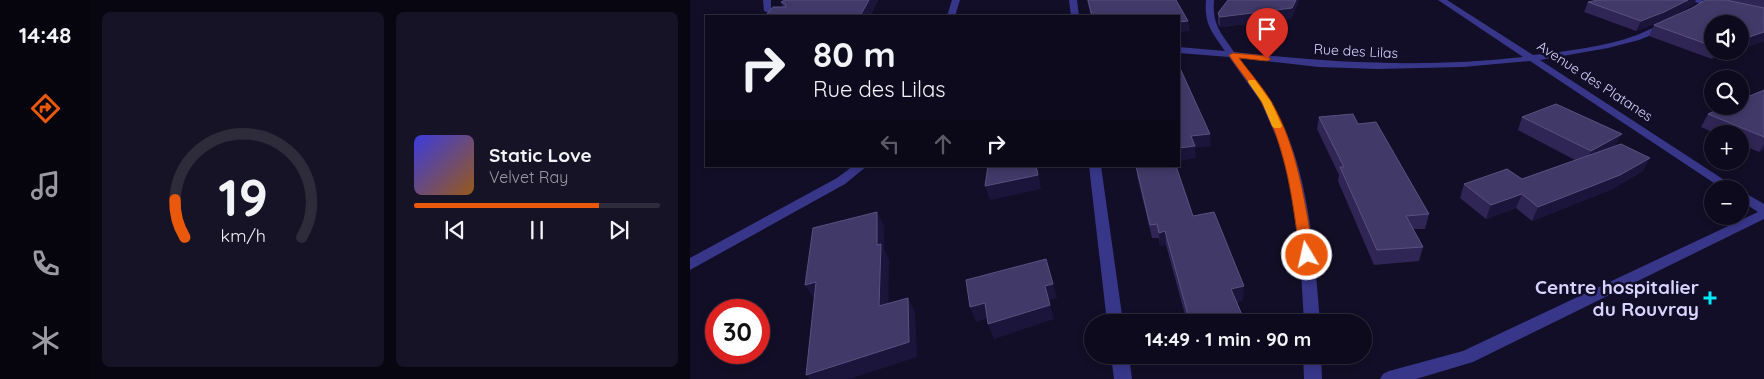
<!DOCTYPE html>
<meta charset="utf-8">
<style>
body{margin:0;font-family:Quicksand,sans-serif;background:#171326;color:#f1f3f6;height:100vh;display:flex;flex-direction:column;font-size:19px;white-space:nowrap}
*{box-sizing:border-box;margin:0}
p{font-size:16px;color:#9b9aa4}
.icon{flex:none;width:28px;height:28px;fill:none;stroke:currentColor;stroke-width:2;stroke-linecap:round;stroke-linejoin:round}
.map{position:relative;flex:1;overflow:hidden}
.panel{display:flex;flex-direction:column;gap:12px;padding:12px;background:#080610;width:600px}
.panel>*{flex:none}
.hud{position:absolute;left:15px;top:15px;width:475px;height:152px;border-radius:0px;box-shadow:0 2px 8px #0003,0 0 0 1px #2e2b3b;background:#0e0a1d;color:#f1f3f6;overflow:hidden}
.fabs{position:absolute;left:1014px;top:15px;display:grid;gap:10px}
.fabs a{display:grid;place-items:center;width:45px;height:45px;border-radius:50%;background:#0e0a1d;box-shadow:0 2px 8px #0003,0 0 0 1px #2e2b3b;font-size:25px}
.speed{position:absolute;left:15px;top:299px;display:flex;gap:10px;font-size:25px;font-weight:700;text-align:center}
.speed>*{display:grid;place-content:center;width:65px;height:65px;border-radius:50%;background:#0e0a1d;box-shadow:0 2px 8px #0003,0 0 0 1px #2e2b3b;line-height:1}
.speed .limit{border:8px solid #d22;background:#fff;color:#111}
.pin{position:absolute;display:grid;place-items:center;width:42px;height:42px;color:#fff;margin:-51px -21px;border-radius:50% 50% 50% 0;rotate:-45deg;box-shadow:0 0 5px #0007}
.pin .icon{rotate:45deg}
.me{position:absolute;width:55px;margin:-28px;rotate:351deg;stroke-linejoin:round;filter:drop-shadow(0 0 4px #0008)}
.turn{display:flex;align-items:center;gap:18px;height:105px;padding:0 25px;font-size:22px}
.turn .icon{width:65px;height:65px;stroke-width:2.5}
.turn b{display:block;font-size:35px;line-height:42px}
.lanes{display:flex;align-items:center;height:48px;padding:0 25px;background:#0003;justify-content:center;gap:25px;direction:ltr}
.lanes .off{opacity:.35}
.panel .widget{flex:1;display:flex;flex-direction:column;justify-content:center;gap:8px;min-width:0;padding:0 18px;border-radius:8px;background:#171326}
.panel .dial{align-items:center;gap:0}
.dial svg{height:130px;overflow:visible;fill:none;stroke:#2e2b3b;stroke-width:7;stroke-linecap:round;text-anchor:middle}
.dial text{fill:#f1f3f6;stroke:none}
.song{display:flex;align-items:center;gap:15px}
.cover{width:60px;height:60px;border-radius:8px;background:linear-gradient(135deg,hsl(240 70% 55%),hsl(30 70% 35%))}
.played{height:5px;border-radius:2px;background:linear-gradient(90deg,#ea580c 75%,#2e2b3b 75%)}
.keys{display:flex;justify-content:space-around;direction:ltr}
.panel .tiles{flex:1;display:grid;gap:12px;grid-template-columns:repeat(2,1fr)}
.trip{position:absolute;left:394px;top:314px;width:288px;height:50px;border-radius:25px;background:#0e0a1d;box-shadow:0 2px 8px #0003,0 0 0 1px #2e2b3b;font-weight:800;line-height:50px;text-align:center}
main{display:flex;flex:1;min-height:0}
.tab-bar{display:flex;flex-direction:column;width:90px;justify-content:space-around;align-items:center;background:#06040c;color:#9b9aa4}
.tab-bar .icon{width:35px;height:35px}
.tab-bar .selected{color:#ea580c}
.tab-bar b{font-size:22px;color:#f1f3f6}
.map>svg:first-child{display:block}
</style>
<main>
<nav class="tab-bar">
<b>14:48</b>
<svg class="icon selected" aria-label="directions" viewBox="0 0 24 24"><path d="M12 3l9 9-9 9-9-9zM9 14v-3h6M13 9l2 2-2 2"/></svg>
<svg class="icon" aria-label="music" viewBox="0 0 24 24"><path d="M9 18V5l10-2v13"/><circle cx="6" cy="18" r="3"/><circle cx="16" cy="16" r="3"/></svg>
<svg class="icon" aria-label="phone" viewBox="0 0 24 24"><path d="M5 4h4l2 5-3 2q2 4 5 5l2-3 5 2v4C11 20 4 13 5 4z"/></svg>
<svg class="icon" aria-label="climate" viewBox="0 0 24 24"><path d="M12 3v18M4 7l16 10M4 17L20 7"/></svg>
</nav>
<section class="panel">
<div class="tiles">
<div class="widget dial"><svg viewBox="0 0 100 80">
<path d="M14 69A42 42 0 1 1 86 69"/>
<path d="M14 69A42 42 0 0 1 8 46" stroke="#ea580c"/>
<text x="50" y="56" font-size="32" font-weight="700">19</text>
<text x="50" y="72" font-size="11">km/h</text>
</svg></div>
<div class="widget">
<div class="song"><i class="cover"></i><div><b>Static Love</b><p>Velvet Ray</p></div></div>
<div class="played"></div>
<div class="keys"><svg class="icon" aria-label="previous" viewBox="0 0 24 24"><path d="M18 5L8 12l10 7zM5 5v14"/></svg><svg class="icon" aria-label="pause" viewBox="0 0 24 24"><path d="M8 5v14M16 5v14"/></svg><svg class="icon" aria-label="next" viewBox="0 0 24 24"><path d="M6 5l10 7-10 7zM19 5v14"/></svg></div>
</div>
</div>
</section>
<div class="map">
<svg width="1074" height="379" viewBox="0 0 1074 379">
<rect width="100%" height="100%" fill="#120e27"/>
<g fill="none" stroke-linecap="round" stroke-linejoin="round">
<!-- minor -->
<path fill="#383689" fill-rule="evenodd" d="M 73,0 L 81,0 L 81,8 L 99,16 L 89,16 L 74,11 Z
M 262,0 L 270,0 L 265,16 L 257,16 Z
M 379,0 L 387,0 L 389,16 L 381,16 Z
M 516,0 L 524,0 C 522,25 531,33 544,52 C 641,63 736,68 833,57 L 748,0 L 757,0 L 843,55 C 878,51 914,47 947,35 C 955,32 967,24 976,25 L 976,29 L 949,40 L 918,48 L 850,60 L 1048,189 L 1033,189 L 840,61 L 773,67 L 687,69 L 629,67 L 549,58 C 559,72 571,86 580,101 C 619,162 624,251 630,322 L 614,322 L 610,255 L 599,179 L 587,139 L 571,102 L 539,57 L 489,53 L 489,47 L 535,51 C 522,32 514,24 516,0 Z
M 997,0 L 1011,0 L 1031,6 L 1027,8 Z
M 163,166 L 177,166 L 155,184 L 0,270 L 0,258 L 147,178 Z
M 399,166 L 411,166 L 433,322 L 417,322 Z
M 1050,190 L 1074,204 L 1074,219 L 783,362 L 726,379 L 690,379 L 693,374 L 699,371 L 773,351 L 1068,212 L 1050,200 Z
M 421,355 L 439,355 L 442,379 L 424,379 Z
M 613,355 L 631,355 L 632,379 L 614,379 Z"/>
</g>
<!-- wall -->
<path fill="#2f2656" d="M 95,0 L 188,0 L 180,16 L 75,16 L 93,7 L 91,2 Z
M 397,0 L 486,0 L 498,21 L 499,31 L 489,16 L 401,16 Z
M 538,0 L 609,0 L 601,19 L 530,27 L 528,23 L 528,13 Z
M 1015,0 L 1074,0 L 1074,41 L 1050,49 L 1050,24 L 1022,24 L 1022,51 L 1045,51 L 1022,59 L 959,36 L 964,25 L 967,23 L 946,31 L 894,12 L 898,2 L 1004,4 L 970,23 L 1002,8 Z
M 1074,90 L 1074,150 L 1069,152 L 1050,144 L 1050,134 L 1027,134 L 1011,127 L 1018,114 Z
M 629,117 L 668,124 L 739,214 L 735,229 L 723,229 L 733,247 L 729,261 L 684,265 L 648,181 L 649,175 L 627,129 Z
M 832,117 L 926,146 L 953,171 L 922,189 L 842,221 L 826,208 L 796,219 L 770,198 L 774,184 L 832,179 L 885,160 L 828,130 Z
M 446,166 L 486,166 L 503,216 L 553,300 L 547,302 L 555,322 L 497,322 L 476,245 L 470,246 L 469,238 L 462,238 L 447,175 Z"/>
<!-- shaded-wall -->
<path fill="#1c153b" d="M 179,0 L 188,0 L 180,16 L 170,16 Z
M 606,0 L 609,0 L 601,19 L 530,27 L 530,17 Z
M 998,0 L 1006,0 L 1004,4 L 969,23 L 946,31 L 951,21 Z
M 498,21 L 499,31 L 489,32 L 489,22 Z
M 1074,32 L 1074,41 L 1050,49 L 1050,40 Z
M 1026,51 L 1045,51 L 1022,59 Z
M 520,134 L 521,146 L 505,148 L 506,158 L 489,161 L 489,148 L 501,136 Z
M 932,134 L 925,147 L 895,165 L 901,151 Z
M 1074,145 L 1074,150 L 1069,152 Z
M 960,158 L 953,171 L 922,189 L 842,221 L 848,207 Z
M 347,166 L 351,189 L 300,200 L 295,186 Z
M 832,194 L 826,208 L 796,219 L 801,205 Z
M 187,212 L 194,226 L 194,249 L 199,259 L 198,321 L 189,306 L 187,245 Z
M 475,231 L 476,245 L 470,246 L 469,233 Z
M 126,282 L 125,300 L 115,285 Z
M 363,284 L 367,298 L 359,300 L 364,319 L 304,339 L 298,324 L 355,286 Z
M 554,286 L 553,300 L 541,303 L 541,289 Z
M 218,298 L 225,312 L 227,357 L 159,379 L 119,379 L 116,375 Z
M 295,303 L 301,317 L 286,322 L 280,307 Z"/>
<!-- building -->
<path fill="#413968" stroke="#595180" d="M 95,0 L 179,0 L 170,16 L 75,16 L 83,7 L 96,7 L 95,4 L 91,2 Z
M 398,0 L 486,0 L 498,21 L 489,22 L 489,16 L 402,16 Z
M 538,0 L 606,0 L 602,8 L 530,17 L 528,13 Z
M 908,0 L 998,0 L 974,12 L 951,21 L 898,2 Z
M 1015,0 L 1036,0 L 1074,8 L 1074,32 L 1050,40 L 1050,24 L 1022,24 L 1022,46 L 964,25 L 1002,8 Z
M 489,66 L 520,134 L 501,136 L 505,146 L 489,148 Z
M 1074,90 L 1074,137 L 1018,114 L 1036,106 L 1050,106 L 1050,100 Z
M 866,104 L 932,134 L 901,151 L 832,117 Z
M 663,114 L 668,124 L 686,122 L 739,214 L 716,216 L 733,247 L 687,250 L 650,167 L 654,167 L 629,117 Z
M 931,144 L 960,158 L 930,175 L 848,207 L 832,194 L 801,205 L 774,184 L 817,169 L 832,179 Z
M 298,166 L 346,166 L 348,175 L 295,186 Z
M 446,166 L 486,166 L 503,216 L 524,212 L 554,286 L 541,289 L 555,322 L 500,322 L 475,231 L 469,233 L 467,224 L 460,225 Z
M 187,212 L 187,245 L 191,244 L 189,306 L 218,298 L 219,342 L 116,375 L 126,282 L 115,285 L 123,228 Z
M 356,259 L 363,284 L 355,286 L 360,305 L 298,324 L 295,303 L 280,307 L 276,280 Z"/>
<!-- route -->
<path fill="#ea580c" stroke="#983908" d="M 543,53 L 577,56 L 581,59 L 577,61 L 549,58 C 559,72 572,86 581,101 C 608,148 615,203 624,255 L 622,258 L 612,258 L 610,255 C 603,203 597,150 572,103 C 563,86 549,71 539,55 Z"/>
<!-- slow -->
<path fill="#f59e0b" d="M 559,80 L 565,80 L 581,102 L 592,126 L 590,128 L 584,128 L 582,126 L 572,102 L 558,82 Z"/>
<!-- markers -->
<path fill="#00e9ff" stroke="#120e27" stroke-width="2" d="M1017.5 290.5h5v5h5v5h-5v5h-5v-5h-5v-5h5z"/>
<g text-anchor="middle" stroke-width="5" stroke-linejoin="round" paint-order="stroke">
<!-- far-street labels -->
<g font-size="14" fill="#d8d4ff" stroke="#120e27">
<text transform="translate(666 51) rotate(3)" y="5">Rue des Lilas</text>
<text transform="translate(905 81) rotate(33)" y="5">Avenue des Platanes</text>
</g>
<!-- near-poi labels -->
<g font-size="19" font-weight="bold" fill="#d8d4ff" stroke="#120e27" text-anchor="end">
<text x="1009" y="294">Centre hospitalier<tspan x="1009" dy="22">du Rouvray</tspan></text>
</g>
</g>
</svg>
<div class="fabs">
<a><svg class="icon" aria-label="sound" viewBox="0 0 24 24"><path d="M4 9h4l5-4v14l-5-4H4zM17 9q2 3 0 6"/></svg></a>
<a><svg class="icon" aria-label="search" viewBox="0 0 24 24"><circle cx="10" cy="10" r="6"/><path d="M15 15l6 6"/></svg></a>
<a>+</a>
<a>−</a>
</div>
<div class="speed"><div class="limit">30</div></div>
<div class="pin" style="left:577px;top:59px;background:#d93025"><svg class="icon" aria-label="arrive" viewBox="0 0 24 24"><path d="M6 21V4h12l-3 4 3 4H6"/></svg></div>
<svg class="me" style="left:617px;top:255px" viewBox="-20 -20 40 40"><circle r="17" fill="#ea580c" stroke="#fff" stroke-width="3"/><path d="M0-11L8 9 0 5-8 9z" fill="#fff"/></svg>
<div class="trip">14:49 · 1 min · 90 m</div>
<div class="hud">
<div class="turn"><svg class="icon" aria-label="right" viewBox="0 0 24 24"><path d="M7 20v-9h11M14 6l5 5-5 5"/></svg><div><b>80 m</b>Rue des Lilas</div></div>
<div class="lanes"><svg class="icon off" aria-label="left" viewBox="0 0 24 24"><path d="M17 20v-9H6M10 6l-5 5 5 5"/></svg><svg class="icon off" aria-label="ahead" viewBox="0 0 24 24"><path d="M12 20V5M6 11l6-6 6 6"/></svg><svg class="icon" aria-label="right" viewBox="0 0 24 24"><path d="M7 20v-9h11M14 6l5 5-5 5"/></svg></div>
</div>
</div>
</main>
